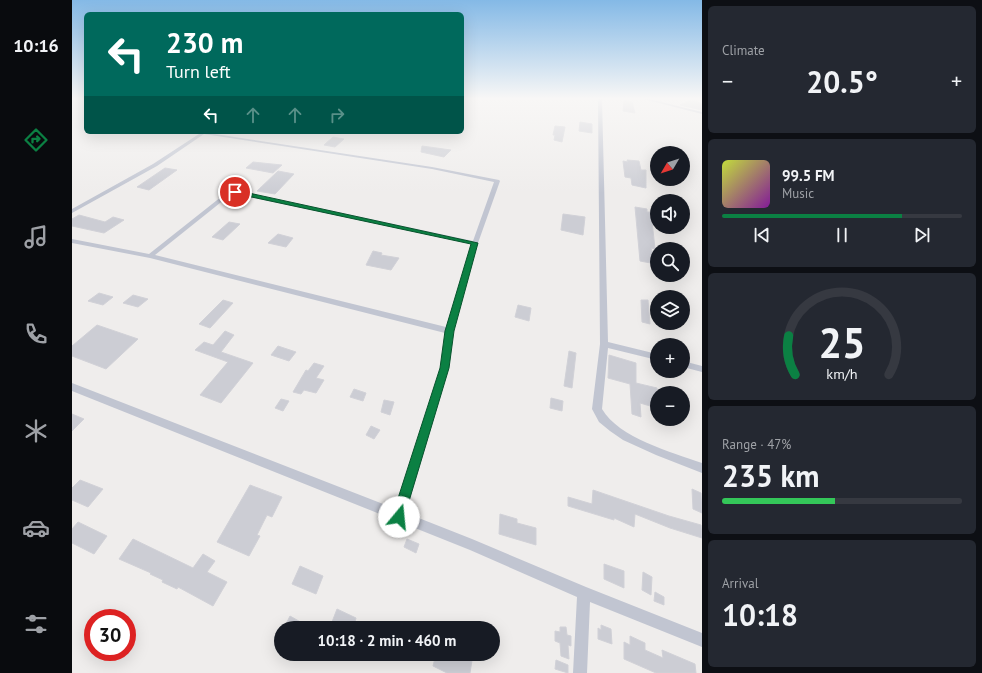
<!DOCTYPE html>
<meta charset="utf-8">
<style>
body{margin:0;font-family:"PT Sans",sans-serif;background:#242831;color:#f1f3f6;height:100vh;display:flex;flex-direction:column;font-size:15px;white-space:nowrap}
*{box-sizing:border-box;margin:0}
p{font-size:13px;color:#9ea1a6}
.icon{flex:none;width:22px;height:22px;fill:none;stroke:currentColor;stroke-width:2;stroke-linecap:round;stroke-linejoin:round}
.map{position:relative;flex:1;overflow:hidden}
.details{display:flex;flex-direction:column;gap:6px;padding:6px;background:#0d0f14;width:280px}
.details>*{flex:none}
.top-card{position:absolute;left:12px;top:12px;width:380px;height:122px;border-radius:6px;box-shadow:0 4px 16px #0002;background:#00695c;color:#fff;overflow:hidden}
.needle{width:26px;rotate:231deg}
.tools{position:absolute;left:578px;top:146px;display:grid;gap:8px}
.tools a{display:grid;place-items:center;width:40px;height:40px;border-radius:50%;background:#171b24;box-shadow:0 4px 16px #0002;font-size:20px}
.speed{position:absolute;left:12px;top:609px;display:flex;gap:8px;font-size:20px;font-weight:700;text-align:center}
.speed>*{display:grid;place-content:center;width:52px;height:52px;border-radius:50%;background:#171b24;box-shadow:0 4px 16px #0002;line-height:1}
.speed .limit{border:6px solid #d22;background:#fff;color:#111}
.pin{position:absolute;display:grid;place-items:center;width:34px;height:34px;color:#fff;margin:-17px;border:2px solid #fff;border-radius:50%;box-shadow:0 1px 4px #0007}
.me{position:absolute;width:44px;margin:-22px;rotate:17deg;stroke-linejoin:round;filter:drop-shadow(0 0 3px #0008)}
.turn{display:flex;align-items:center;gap:14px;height:84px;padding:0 16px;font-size:18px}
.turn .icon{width:52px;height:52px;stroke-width:2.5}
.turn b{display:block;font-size:28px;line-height:34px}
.lanes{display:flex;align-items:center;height:38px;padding:0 16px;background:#0003;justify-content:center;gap:20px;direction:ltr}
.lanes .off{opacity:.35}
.big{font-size:30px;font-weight:700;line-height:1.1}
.details .tile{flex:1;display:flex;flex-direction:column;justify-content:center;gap:6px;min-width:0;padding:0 14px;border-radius:6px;background:#242831}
.details .dial{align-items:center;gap:0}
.dial svg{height:104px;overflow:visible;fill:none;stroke:#363941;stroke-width:7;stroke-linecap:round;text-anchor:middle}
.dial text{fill:#f1f3f6;stroke:none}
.song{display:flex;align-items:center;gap:12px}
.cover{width:48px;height:48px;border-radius:6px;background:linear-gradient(135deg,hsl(70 70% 55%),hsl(290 70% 35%))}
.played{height:4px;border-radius:2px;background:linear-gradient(90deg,#0b8043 75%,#363941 75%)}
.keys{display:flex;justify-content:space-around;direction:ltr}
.heat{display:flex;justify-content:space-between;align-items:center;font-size:22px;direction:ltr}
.charge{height:6px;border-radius:3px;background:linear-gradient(90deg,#34c759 47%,#363941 0)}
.trip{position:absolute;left:202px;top:621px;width:226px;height:40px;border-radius:20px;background:#171b24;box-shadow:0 4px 16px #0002;font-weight:700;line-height:40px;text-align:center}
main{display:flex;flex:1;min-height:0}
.menu{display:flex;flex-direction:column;width:72px;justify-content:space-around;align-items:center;background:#090b0e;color:#9ea1a6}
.menu .icon{width:28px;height:28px}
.menu .selected{color:#0b8043}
.menu b{font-size:18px;color:#f1f3f6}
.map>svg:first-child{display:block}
</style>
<main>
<nav class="menu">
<b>10:16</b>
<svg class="icon selected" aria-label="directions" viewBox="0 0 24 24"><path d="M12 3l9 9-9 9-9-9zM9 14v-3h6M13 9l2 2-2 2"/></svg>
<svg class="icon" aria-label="music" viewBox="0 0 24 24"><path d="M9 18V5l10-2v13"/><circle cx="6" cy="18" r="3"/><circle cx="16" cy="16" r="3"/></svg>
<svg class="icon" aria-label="phone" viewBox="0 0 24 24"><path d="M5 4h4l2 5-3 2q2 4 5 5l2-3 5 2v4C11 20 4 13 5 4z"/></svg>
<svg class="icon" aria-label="climate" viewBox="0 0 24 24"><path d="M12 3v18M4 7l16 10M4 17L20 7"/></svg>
<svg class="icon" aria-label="car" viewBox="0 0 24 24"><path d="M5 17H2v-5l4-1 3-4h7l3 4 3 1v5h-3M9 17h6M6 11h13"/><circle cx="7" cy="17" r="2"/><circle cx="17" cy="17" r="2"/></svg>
<svg class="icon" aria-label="filters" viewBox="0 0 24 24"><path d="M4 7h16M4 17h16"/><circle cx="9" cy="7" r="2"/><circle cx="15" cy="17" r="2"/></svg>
</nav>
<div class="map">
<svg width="630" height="673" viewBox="0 0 630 673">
<rect width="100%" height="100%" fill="#efedec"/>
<!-- building -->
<path fill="#cccdd4" stroke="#d1d1d7" d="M 552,100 L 560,102 L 563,113 L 551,111 Z
M 619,100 L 630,104 L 630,110 L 608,105 Z
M 508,122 L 520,124 L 520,133 L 507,131 Z
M 483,126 L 493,127 L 490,142 L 482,140 L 483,135 L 481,135 Z
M 261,137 L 272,139 L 263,147 L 252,145 Z
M 350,146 L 379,150 L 372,157 L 349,152 Z
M 555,160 L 567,161 L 569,170 L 574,170 L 574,188 L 560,185 L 559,178 L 553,177 L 551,161 L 556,162 Z
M 181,162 L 200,164 L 210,165 L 201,173 L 174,168 Z
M 93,168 L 105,170 L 77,190 L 65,187 Z
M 206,171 L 222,174 L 203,194 L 185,191 Z
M 563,207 L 575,209 L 575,212 L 579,212 L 583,249 L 579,248 L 584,264 L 568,261 Z
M 491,214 L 513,217 L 511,235 L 489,230 Z
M 7,215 L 33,222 L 41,217 L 52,220 L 32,233 L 0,226 L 0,219 Z
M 157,222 L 168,224 L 151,240 L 140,237 Z
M 206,234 L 221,238 L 214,247 L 196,243 Z
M 301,251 L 310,253 L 309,255 L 327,258 L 319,270 L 294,265 Z
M 27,293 L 41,297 L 31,305 L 16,301 Z
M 61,295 L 76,299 L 66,307 L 51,303 Z
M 151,300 L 161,303 L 138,328 L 127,324 Z
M 569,300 L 576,300 L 578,324 L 570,322 Z
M 446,305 L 459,308 L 457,321 L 443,317 Z
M 25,325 L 66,339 L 34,369 L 0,356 L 0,346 Z
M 153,331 L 162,335 L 149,352 L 181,363 L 149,403 L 128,395 L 156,362 L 123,350 L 132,342 L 141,345 Z
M 206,346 L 224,352 L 217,361 L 199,355 Z
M 497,351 L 504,353 L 500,388 L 492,386 Z
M 537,355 L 564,363 L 564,383 L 585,388 L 585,408 L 568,403 L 569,417 L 560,414 L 558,384 L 536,378 Z
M 242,363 L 252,366 L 244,378 L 252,380 L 244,393 L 232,390 L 229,394 L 221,392 L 234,370 L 236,371 Z
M 282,389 L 294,393 L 291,401 L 278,397 Z
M 479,398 L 491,401 L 490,411 L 478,408 Z
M 209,399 L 217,401 L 211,411 L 203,408 Z
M 312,400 L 322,402 L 318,415 L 309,412 Z
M 0,414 L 12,419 L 0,431 Z
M 299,426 L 308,430 L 302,439 L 294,435 Z
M 8,480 L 31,489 L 16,507 L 0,500 L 0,488 Z
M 178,485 L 210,497 L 200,517 L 195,515 L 185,535 L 188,536 L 177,556 L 145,542 Z
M 620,489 L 629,493 L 630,513 L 621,509 Z
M 521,490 L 597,516 L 629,525 L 630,538 L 598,528 L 563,514 L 562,527 L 542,518 L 542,520 L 496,506 L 496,497 L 520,504 Z
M 428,514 L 445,519 L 445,523 L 464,528 L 464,545 L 427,534 Z
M 6,522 L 35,536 L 22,554 L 0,543 L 0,529 Z
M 61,539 L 121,568 L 131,554 L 143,561 L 135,572 L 155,582 L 141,606 L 106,587 L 105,589 L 90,582 L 91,580 L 78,574 L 79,573 L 47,559 Z
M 335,539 L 347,544 L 344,553 L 332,547 Z
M 532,564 L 552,571 L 552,588 L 532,579 Z
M 228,566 L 251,576 L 244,594 L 220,584 Z
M 571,572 L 580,577 L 579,595 L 570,590 Z
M 583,592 L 592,597 L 592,605 L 582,601 Z
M 265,609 L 284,618 L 283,622 L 295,628 L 272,628 L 260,622 Z
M 218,616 L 239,628 L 212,628 Z
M 529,625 L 539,629 L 540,644 L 526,639 L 526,628 L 529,630 Z
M 488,627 L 494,627 L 495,635 L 499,636 L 499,646 L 496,645 L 497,659 L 489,656 L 488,643 L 483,641 L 483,631 L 488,632 Z
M 558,636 L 573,643 L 573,650 L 591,658 L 590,650 L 623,664 L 624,673 L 584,673 L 552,659 L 552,642 L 558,645 Z
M 364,654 L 401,654 L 398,673 L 375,673 L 361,666 Z
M 484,660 L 496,665 L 496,673 L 483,669 Z"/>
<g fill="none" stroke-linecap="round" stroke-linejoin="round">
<!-- street -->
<path fill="#c1c5d1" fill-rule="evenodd" d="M 526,99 L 530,99 L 536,342 L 585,354 L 585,360 L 536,348 L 530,409 C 547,438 599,452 630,463 L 630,473 L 584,455 L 551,440 L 538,431 L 527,422 L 520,409 L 528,344 Z
M 571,99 L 577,99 L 630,112 L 630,114 Z
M 130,132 L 360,167 L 427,180 L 428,181 L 406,243 L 381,331 L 377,368 L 334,513 L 400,539 L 514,587 L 630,633 L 630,647 L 518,602 L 515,673 L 501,673 L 505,597 L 398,550 L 0,391 L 0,383 L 324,509 L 369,368 L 373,333 L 78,258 L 0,243 L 0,239 L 77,254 L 154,193 L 163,190 L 401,241 L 422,182 L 360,169 L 132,134 L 85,166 L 0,213 L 0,209 L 81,164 ZM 163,194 L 400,244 L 374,327 L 83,255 L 158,195 Z
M 611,361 L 630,366 L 630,372 L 611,367 Z"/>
</g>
<!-- sky -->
<linearGradient id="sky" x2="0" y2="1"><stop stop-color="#84b9e6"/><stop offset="0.51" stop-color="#f8f7f6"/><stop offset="1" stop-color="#f8f7f6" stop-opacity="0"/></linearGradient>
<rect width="630" height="193" fill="url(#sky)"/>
<!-- route -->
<path fill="#0b8043" stroke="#07532c" d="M 163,190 L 406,243 L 382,331 L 377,368 L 331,521 L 327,523 L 322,521 L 320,517 L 368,368 L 373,331 L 399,244 L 161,193 L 160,192 Z"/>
</svg>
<div class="tools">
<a><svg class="needle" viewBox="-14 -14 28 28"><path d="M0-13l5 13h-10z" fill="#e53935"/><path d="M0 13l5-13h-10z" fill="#9ea1a6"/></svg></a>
<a><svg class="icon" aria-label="sound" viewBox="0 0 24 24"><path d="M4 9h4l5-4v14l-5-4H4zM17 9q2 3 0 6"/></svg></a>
<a><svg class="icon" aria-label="search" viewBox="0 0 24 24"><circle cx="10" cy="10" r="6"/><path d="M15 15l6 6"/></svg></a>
<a><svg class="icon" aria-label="layers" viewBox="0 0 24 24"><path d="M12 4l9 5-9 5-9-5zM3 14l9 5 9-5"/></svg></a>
<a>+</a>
<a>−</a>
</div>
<div class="speed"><div class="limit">30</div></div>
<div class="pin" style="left:163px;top:192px;background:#d93025"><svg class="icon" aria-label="arrive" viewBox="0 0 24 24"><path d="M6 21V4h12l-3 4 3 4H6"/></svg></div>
<svg class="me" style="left:327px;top:517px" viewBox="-20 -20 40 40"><circle r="19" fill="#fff"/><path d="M0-13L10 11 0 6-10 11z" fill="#0b8043"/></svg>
<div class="trip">10:18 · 2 min · 460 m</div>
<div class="top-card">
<div class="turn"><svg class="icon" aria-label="left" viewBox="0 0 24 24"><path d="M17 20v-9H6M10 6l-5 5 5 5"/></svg><div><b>230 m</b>Turn left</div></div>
<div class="lanes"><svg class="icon" aria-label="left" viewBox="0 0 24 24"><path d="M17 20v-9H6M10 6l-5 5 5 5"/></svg><svg class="icon off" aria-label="ahead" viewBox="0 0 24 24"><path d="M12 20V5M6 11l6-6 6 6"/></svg><svg class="icon off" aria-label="ahead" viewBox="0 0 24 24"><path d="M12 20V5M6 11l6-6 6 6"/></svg><svg class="icon off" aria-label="right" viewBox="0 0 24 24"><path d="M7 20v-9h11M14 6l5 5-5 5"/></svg></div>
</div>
</div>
<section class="details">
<div class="tile"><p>Climate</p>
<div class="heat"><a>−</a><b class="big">20.5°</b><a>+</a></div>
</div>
<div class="tile">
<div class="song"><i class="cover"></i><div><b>99.5 FM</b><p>Music</p></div></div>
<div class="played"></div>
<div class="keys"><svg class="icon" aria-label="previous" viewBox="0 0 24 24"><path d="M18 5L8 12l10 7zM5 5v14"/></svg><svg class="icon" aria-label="pause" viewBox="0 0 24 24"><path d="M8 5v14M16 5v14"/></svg><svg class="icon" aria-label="next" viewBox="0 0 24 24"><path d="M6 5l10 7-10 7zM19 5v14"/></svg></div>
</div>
<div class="tile dial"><svg viewBox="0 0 100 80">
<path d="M14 69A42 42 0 1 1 86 69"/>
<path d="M14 69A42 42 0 0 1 9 39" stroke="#0b8043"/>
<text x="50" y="56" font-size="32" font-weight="700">25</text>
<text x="50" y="72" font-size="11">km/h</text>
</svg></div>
<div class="tile"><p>Range · 47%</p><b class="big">235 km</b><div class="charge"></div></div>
<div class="tile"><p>Arrival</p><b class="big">10:18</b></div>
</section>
</main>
